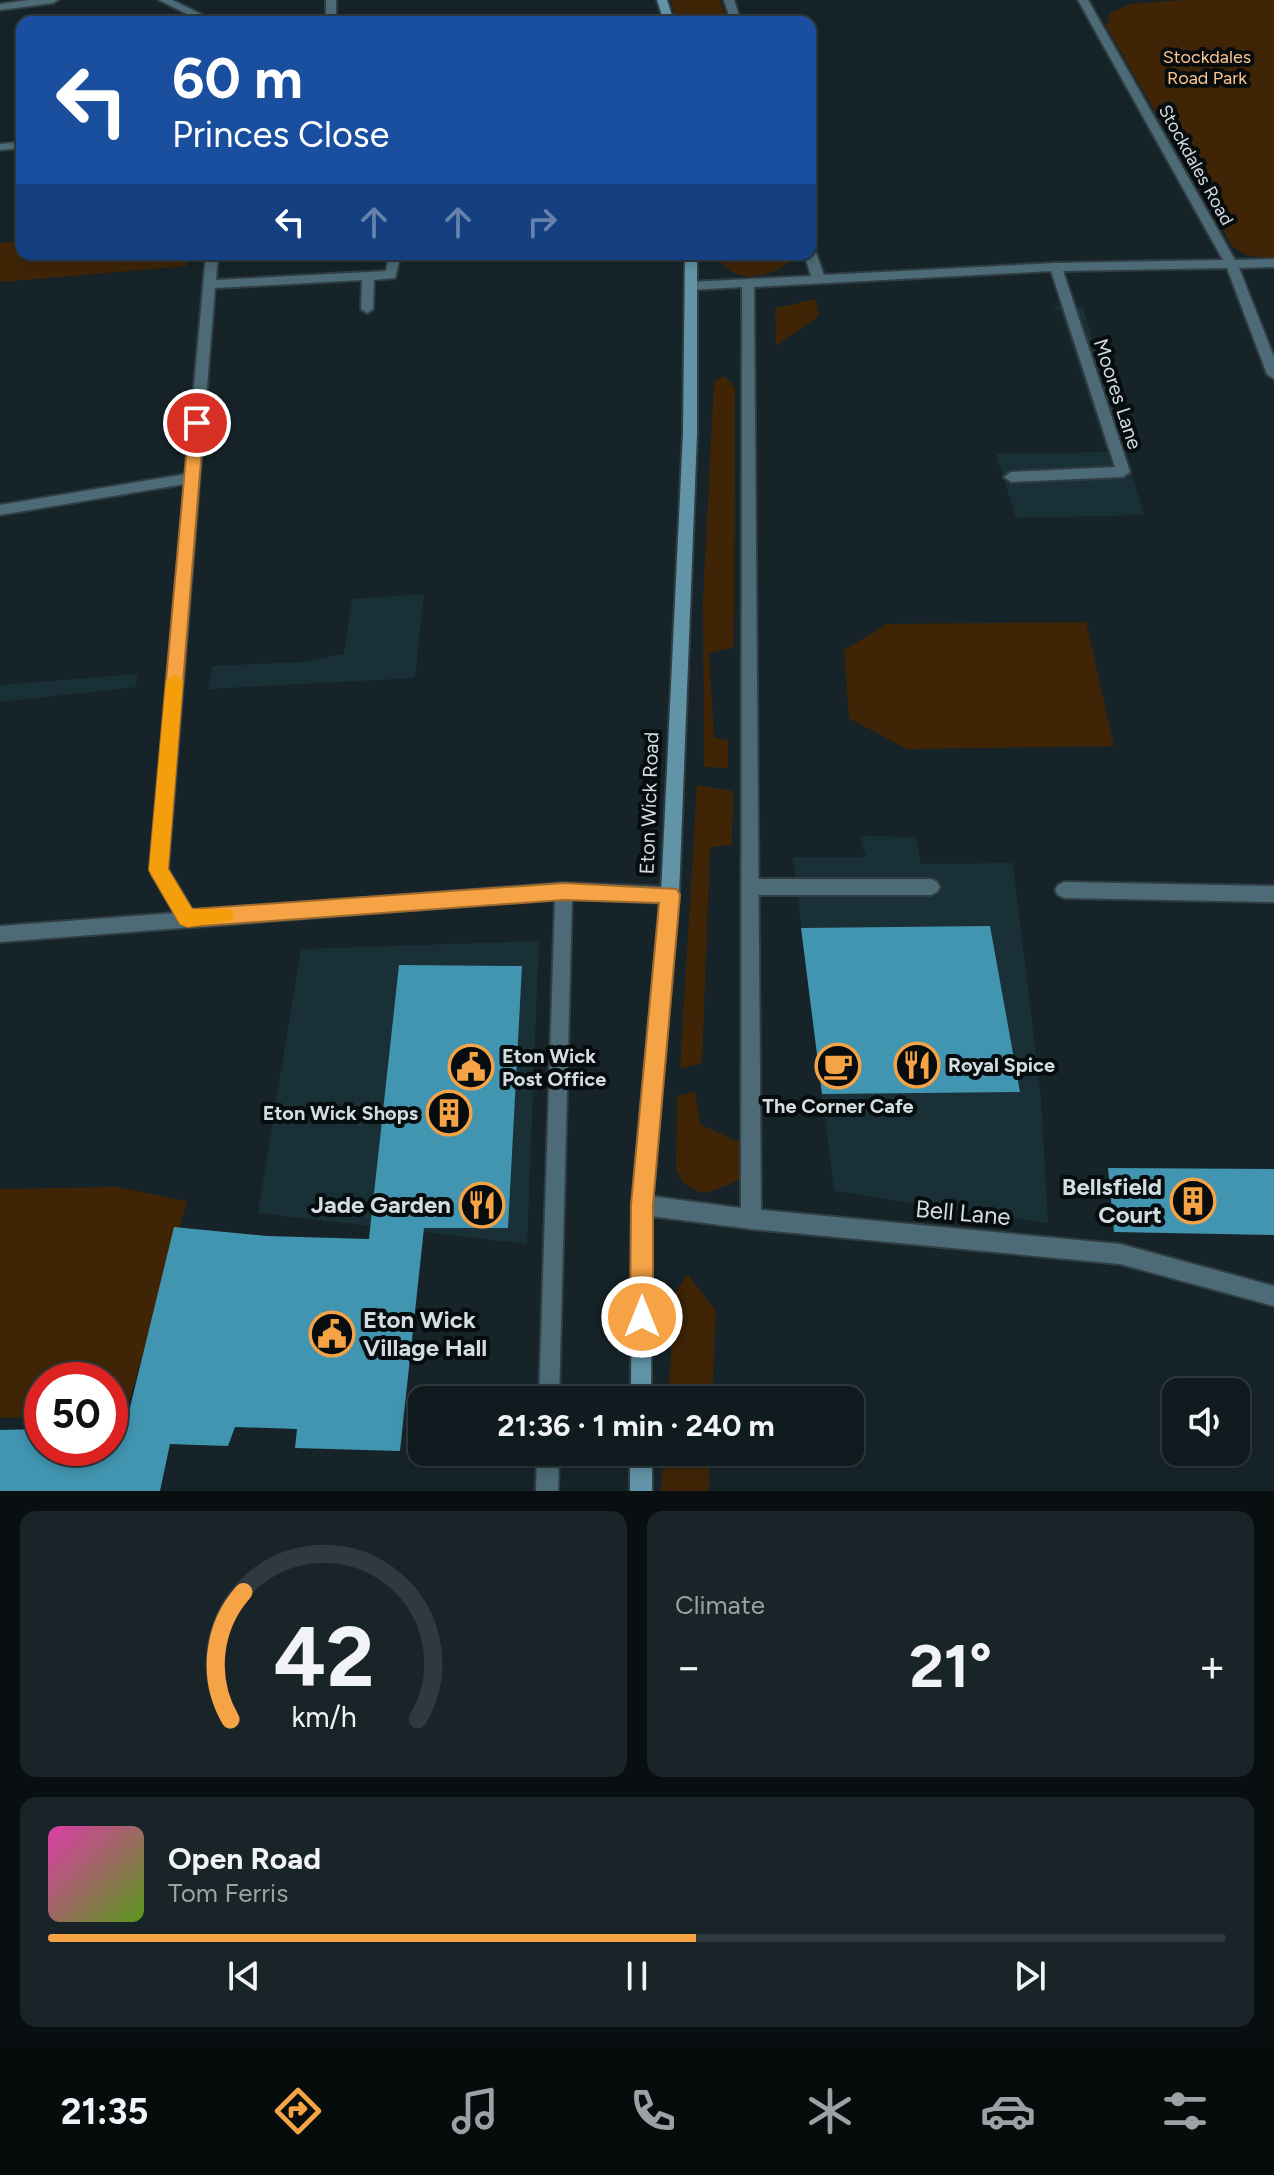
<!DOCTYPE html>
<meta charset="utf-8">
<style>
body{margin:0;font-family:Figtree,sans-serif;background:#192428;color:#f1f3f6;height:100vh;display:flex;flex-direction:column;font-size:30px;white-space:nowrap}
*{box-sizing:border-box;margin:0}
p{font-size:26px;color:#9ca1a4}
.icon{flex:none;width:44px;height:44px;fill:none;stroke:currentColor;stroke-width:2;stroke-linecap:round;stroke-linejoin:round}
.map{position:relative;height:1491px;overflow:hidden}
.details{display:flex;flex-direction:column;gap:20px;padding:20px;background:#090f11;flex:1}
.details>*{flex:none}
.guide{position:absolute;left:16px;top:16px;width:800px;height:244px;border-radius:16px;box-shadow:0 4px 12px #0003,0 0 0 2px #30393d;background:#1a4fa0;color:#fff;overflow:hidden}
.buttons{position:absolute;left:1162px;top:1378px;display:grid;gap:16px}
.buttons a{display:grid;place-items:center;width:88px;height:88px;border-radius:16px;background:#101b1f;box-shadow:0 4px 12px #0003,0 0 0 2px #30393d;font-size:40px}
.speed{position:absolute;left:24px;top:1362px;display:flex;gap:16px;font-size:40px;font-weight:700;text-align:center}
.speed>*{display:grid;place-content:center;width:104px;height:104px;border-radius:50%;background:#101b1f;box-shadow:0 4px 12px #0003,0 0 0 2px #30393d;line-height:1}
.speed .limit{border:12px solid #d22;background:#fff;color:#111}
.pin{position:absolute;display:grid;place-items:center;width:68px;height:68px;color:#fff;margin:-34px;border:4px solid #fff;border-radius:50%;box-shadow:0 2px 8px #0007}
.me{position:absolute;width:88px;margin:-44px;rotate:0deg;stroke-linejoin:round;filter:drop-shadow(0 0 6px #0008)}
.turn{display:flex;align-items:center;gap:28px;height:168px;padding:0 24px;font-size:36px}
.turn .icon{width:104px;height:104px;stroke-width:2.5}
.turn b{display:block;font-size:56px;line-height:68px}
.lanes{display:flex;align-items:center;height:76px;padding:0 24px;background:#0003;justify-content:center;gap:40px;direction:ltr}
.lanes .off{opacity:.35}
.big{font-size:60px;font-weight:700;line-height:1.1}
.details .tile{flex:1;display:flex;flex-direction:column;justify-content:center;gap:12px;min-width:0;padding:0 28px;border-radius:16px;background:#192428}
.details .dial{align-items:center;gap:0}
.dial svg{height:208px;overflow:visible;fill:none;stroke:#30393d;stroke-width:7;stroke-linecap:round;text-anchor:middle}
.dial text{fill:#f1f3f6;stroke:none}
.song{display:flex;align-items:center;gap:24px}
.cover{width:96px;height:96px;border-radius:12px;background:linear-gradient(135deg,hsl(320 70% 55%),hsl(90 70% 35%))}
.played{height:8px;border-radius:4px;background:linear-gradient(90deg,#f5a345 55%,#30393d 55%)}
.keys{display:flex;justify-content:space-around;direction:ltr}
.heat{display:flex;justify-content:space-between;align-items:center;font-size:44px;direction:ltr}
.details .tiles{flex:1;display:grid;gap:20px;grid-template-columns:1fr 1fr}
.tile:last-child{grid-column:span 2}
.trip{position:absolute;left:408px;top:1386px;width:456px;height:80px;border-radius:16px;background:#101b1f;box-shadow:0 4px 12px #0003,0 0 0 2px #30393d;font-weight:700;line-height:80px;text-align:center}
.tabs{display:flex;height:128px;justify-content:space-around;align-items:center;background:#060b0c;color:#9ca1a4}
.tabs .icon{width:56px;height:56px}
.tabs .selected{color:#f5a345}
.tabs b{font-size:36px;color:#f1f3f6}
.map>svg:first-child{display:block}
</style>
<div class="map">
<svg width="1274" height="1491" viewBox="0 0 1274 1491">
<rect width="100%" height="100%" fill="#162429"/>
<!-- built -->
<path fill="#1a3037" d="M 1052,306 L 1083,307 L 1144,515 L 1016,518 L 996,454 L 1107,452 L 1061,312 Z
M 424,594 L 415,678 L 208,689 L 212,666 L 302,662 L 344,654 L 352,599 Z
M 137,674 L 136,687 L 0,702 L 0,685 Z
M 860,836 L 916,837 L 921,864 L 1013,863 L 1041,1098 L 1048,1223 L 834,1191 L 793,857 L 866,857 Z
M 539,941 L 527,1244 L 258,1213 L 301,949 Z"/>
<!-- green -->
<path fill="#3f2506" d="M 671,0 L 720,0 L 727,22 L 677,22 Z
M 1182,0 L 1274,0 L 1274,259 L 1246,255 L 1233,247 L 1106,26 L 1110,13 L 1130,4 Z
M 22,241 L 22,254 L 188,254 L 187,266 L 0,282 L 0,243 Z
M 718,254 L 797,254 C 781,277 728,289 718,254 Z
M 816,299 L 819,316 L 776,346 L 775,308 Z
M 725,376 L 735,388 L 734,647 L 709,653 L 714,738 L 728,740 L 728,768 L 704,767 L 703,601 L 714,381 Z
M 1086,622 L 1114,746 L 907,749 L 849,718 L 844,650 L 887,624 Z
M 697,785 L 733,791 L 732,845 L 710,847 L 702,1063 L 680,1069 Z
M 695,1091 L 700,1124 L 739,1142 L 740,1180 L 704,1194 L 684,1184 L 676,1170 L 677,1096 Z
M 117,1187 L 187,1201 L 126,1413 L 110,1414 L 110,1380 L 42,1380 L 42,1417 L 0,1418 L 0,1189 Z
M 687,1274 L 716,1311 L 712,1400 L 668,1400 L 675,1294 Z
M 664,1452 L 710,1452 L 709,1491 L 661,1491 Z"/>
<!-- building -->
<path fill="#4295b1" d="M 990,926 L 1020,1092 L 822,1094 L 801,928 Z
M 399,965 L 522,966 L 508,1228 L 424,1228 L 400,1451 L 295,1448 L 297,1429 L 235,1427 L 228,1446 L 170,1444 L 160,1491 L 0,1491 L 0,1430 L 42,1429 L 42,1448 L 110,1448 L 110,1428 L 125,1428 L 174,1227 L 267,1236 L 369,1239 Z
M 1108,1168 L 1274,1169 L 1274,1235 L 1114,1232 Z"/>
<g fill="none" stroke-linecap="round" stroke-linejoin="round">
<!-- service casing -->
<g stroke="#303e43" stroke-width="4">
<path id="service" d="M 750,879 L 931,879 L 937,882 L 940,887 L 937,892 L 931,895 L 750,895 L 744,892 L 741,887 L 744,882 Z
M 1064,882 L 1274,886 L 1274,902 L 1064,898 L 1058,895 L 1055,890 L 1058,885 Z"/>
</g>
<!-- minor casing -->
<g stroke="#303e43" stroke-width="4">
<path id="minor" d="M 29,0 L 58,0 L 53,3 L 0,10 L 0,4 Z
M 159,0 L 172,0 L 217,22 L 203,22 Z
M 326,0 L 336,0 L 336,22 L 326,22 Z
M 724,0 L 734,0 L 741,22 L 731,22 Z
M 1078,0 L 1088,0 L 1235,260 L 1274,259 L 1274,267 L 1239,268 L 1274,357 L 1274,379 L 1267,374 L 1227,268 L 1063,271 L 1130,472 L 1123,477 L 1011,482 L 1004,477 L 1011,472 L 1115,467 L 1051,271 L 754,287 L 761,1210 L 1120,1244 L 1274,1286 L 1274,1306 L 1120,1264 L 751,1229 L 642,1215 L 635,1212 L 632,1205 L 635,1198 L 642,1195 L 741,1208 L 742,287 L 691,290 L 685,286 L 691,282 L 811,276 L 804,254 L 810,254 L 810,249 L 816,253 L 824,275 L 1056,263 L 1223,260 Z
M 22,142 L 22,148 L 0,150 L 0,144 Z
M 206,254 L 218,254 L 216,280 L 386,271 L 389,254 L 401,254 L 395,278 L 374,280 L 373,309 L 367,313 L 361,309 L 362,280 L 215,288 L 168,869 L 193,911 L 564,883 L 670,887 L 676,890 L 679,895 L 676,900 L 670,903 L 572,899 L 559,1400 L 539,1400 L 555,899 L 0,942 L 0,926 L 175,913 L 151,870 L 185,484 L 0,515 L 0,505 L 186,474 Z
M 537,1452 L 559,1452 L 558,1491 L 536,1491 Z"/>
</g>
<!-- secondary casing -->
<g stroke="#303e43" stroke-width="4">
<path id="secondary" d="M 657,0 L 667,0 L 674,22 L 664,22 Z
M 685,254 L 697,254 L 697,433 L 679,895 L 652,1205 L 651,1400 L 631,1400 L 632,1205 L 661,895 L 683,433 Z
M 630,1452 L 652,1452 L 652,1491 L 630,1491 Z"/>
</g>
<!-- service -->
<use href="#service" fill="#4c6b76" fill-rule="evenodd"/>
<!-- minor -->
<use href="#minor" fill="#4c6b76" fill-rule="evenodd"/>
<!-- secondary -->
<use href="#secondary" fill="#6194a7" fill-rule="evenodd"/>
</g>
<!-- route -->
<path fill="#f5a345" stroke="#9f6a2d" stroke-width="2" d="M 197,417 L 204,423 L 168,869 L 192,909 L 564,883 L 677,889 L 680,895 L 653,1205 L 653,1317 L 650,1325 L 642,1328 L 633,1325 L 630,1317 L 631,1205 L 659,903 L 564,900 L 187,927 L 180,924 L 152,876 L 149,870 L 189,423 Z"/>
<!-- slow -->
<path fill="#f59e0b" d="M 175,674 L 183,681 L 168,869 L 192,909 L 231,909 L 234,915 L 231,921 L 187,927 L 180,924 L 149,870 L 166,681 Z"/>
<!-- icons -->
<defs>
<g id="restaurant-ring" transform="scale(2.3)"><circle r="9.5" fill="#070c0f" stroke="#f5a345" stroke-width="1.5"/><path d="M-5-6h1v4h1v-4h1v4h1v-4h1v5L-1.5 .5V6h-2V.5L-5-1ZM5-6V6H3V1.5H1.5Q1.5-4 5-6Z" fill="#f5a345"/></g>
<g id="cafe-ring" transform="scale(2.3)"><circle r="9.5" fill="#070c0f" stroke="#f5a345" stroke-width="1.5"/><path d="M-5.5-4.5H6V0H3Q3 3.5 0 3.5H-2.5Q-5.5 3.5-5.5 0ZM3-3.2v2h1.7v-2ZM-6 4.5H4V6H-6Z" fill="#f5a345"/></g>
<g id="civic-ring" transform="scale(2.3)"><circle r="9.5" fill="#070c0f" stroke="#f5a345" stroke-width="1.5"/><path d="M-.6-6.5H3V-4.5H.6V-3L4-1V1h2V6H-6V1h2V-1L-.6-3ZM-1.2 2.5V6h2.4V2.5Z" fill="#f5a345"/></g>
<g id="building-ring" transform="scale(2.3)"><circle r="9.5" fill="#070c0f" stroke="#f5a345" stroke-width="1.5"/><path d="M-4-6H4V6H1V3H-1V6H-4ZM-2.5-4.3h1.7v1.8h-1.7ZM.8-4.3h1.7v1.8H.8ZM-2.5-1h1.7V.8h-1.7ZM.8-1h1.7V.8H.8Z" fill="#f5a345"/></g>
</defs>
<g fill-rule="evenodd">
<use href="#restaurant-ring" x="917" y="1065"/>
<use href="#cafe-ring" x="838" y="1066"/>
<use href="#civic-ring" x="471" y="1067"/>
<use href="#building-ring" x="449" y="1113"/>
<use href="#building-ring" x="1193" y="1201"/>
<use href="#restaurant-ring" x="482" y="1205"/>
<use href="#civic-ring" x="332" y="1334"/>
</g>
<g text-anchor="middle" stroke-width="8" stroke-linejoin="round" paint-order="stroke">
<!-- far-park labels -->
<g font-size="18" fill="#fdc58d" stroke="#070c0f">
<text x="1207" y="63">Stockdales<tspan x="1207" dy="21">Road Park</tspan></text>
</g>
<!-- far-street labels -->
<g font-size="18" fill="#d3dce0" stroke="#070c0f">
<text transform="translate(1196 165) rotate(61)" y="6">Stockdales Road</text>
</g>
<!-- street labels -->
<g font-size="20" fill="#d3dce0" stroke="#070c0f">
<text transform="translate(1118 394) rotate(72)" y="7">Moores Lane</text>
<text transform="translate(649 803) rotate(-88)" y="7">Eton Wick Road</text>
</g>
<!-- poi labels -->
<g font-size="20" font-weight="bold" fill="#d3dce0" stroke="#070c0f" text-anchor="start">
<text x="502" y="1063">Eton Wick<tspan x="502" dy="23">Post Office</tspan></text>
<text x="948" y="1072">Royal Spice</text>
<text x="838" y="1113" text-anchor="middle">The Corner Cafe</text>
<text x="418" y="1120" text-anchor="end">Eton Wick Shops</text>
</g>
<!-- near-poi labels -->
<g font-size="24" font-weight="bold" fill="#d3dce0" stroke="#070c0f" text-anchor="end">
<text x="1162" y="1195">Bellsfield<tspan x="1162" dy="28">Court</tspan></text>
<text x="451" y="1213">Jade Garden</text>
<text x="363" y="1328" text-anchor="start">Eton Wick<tspan x="363" dy="28">Village Hall</tspan></text>
</g>
<!-- near-street labels -->
<g font-size="24" fill="#d3dce0" stroke="#070c0f">
<text transform="translate(963 1213) rotate(5)" y="8">Bell Lane</text>
</g>
</g>
</svg>
<div class="buttons">
<a><svg class="icon" aria-label="sound" viewBox="0 0 24 24"><path d="M4 9h4l5-4v14l-5-4H4zM17 9q2 3 0 6"/></svg></a>
</div>
<div class="speed"><div class="limit">50</div></div>
<div class="pin" style="left:197px;top:423px;background:#d93025"><svg class="icon" aria-label="arrive" viewBox="0 0 24 24"><path d="M6 21V4h12l-3 4 3 4H6"/></svg></div>
<svg class="me" style="left:642px;top:1317px" viewBox="-20 -20 40 40"><circle r="17" fill="#f5a345" stroke="#fff" stroke-width="3"/><path d="M0-11L8 9 0 5-8 9z" fill="#fff"/></svg>
<div class="trip">21:36 · 1 min · 240 m</div>
<div class="guide">
<div class="turn"><svg class="icon" aria-label="left" viewBox="0 0 24 24"><path d="M17 20v-9H6M10 6l-5 5 5 5"/></svg><div><b>60 m</b>Princes Close</div></div>
<div class="lanes"><svg class="icon" aria-label="left" viewBox="0 0 24 24"><path d="M17 20v-9H6M10 6l-5 5 5 5"/></svg><svg class="icon off" aria-label="ahead" viewBox="0 0 24 24"><path d="M12 20V5M6 11l6-6 6 6"/></svg><svg class="icon off" aria-label="ahead" viewBox="0 0 24 24"><path d="M12 20V5M6 11l6-6 6 6"/></svg><svg class="icon off" aria-label="right" viewBox="0 0 24 24"><path d="M7 20v-9h11M14 6l5 5-5 5"/></svg></div>
</div>
</div>
<section class="details">
<div class="tiles">
<div class="tile dial"><svg viewBox="0 0 100 80">
<path d="M14 69A42 42 0 1 1 86 69"/>
<path d="M14 69A42 42 0 0 1 19 20" stroke="#f5a345"/>
<text x="50" y="56" font-size="32" font-weight="700">42</text>
<text x="50" y="72" font-size="11">km/h</text>
</svg></div>
<div class="tile"><p>Climate</p>
<div class="heat"><a>−</a><b class="big">21°</b><a>+</a></div>
</div>
<div class="tile">
<div class="song"><i class="cover"></i><div><b>Open Road</b><p>Tom Ferris</p></div></div>
<div class="played"></div>
<div class="keys"><svg class="icon" aria-label="previous" viewBox="0 0 24 24"><path d="M18 5L8 12l10 7zM5 5v14"/></svg><svg class="icon" aria-label="pause" viewBox="0 0 24 24"><path d="M8 5v14M16 5v14"/></svg><svg class="icon" aria-label="next" viewBox="0 0 24 24"><path d="M6 5l10 7-10 7zM19 5v14"/></svg></div>
</div>
</div>
</section>
<nav class="tabs">
<b>21:35</b>
<svg class="icon selected" aria-label="directions" viewBox="0 0 24 24"><path d="M12 3l9 9-9 9-9-9zM9 14v-3h6M13 9l2 2-2 2"/></svg>
<svg class="icon" aria-label="music" viewBox="0 0 24 24"><path d="M9 18V5l10-2v13"/><circle cx="6" cy="18" r="3"/><circle cx="16" cy="16" r="3"/></svg>
<svg class="icon" aria-label="phone" viewBox="0 0 24 24"><path d="M5 4h4l2 5-3 2q2 4 5 5l2-3 5 2v4C11 20 4 13 5 4z"/></svg>
<svg class="icon" aria-label="climate" viewBox="0 0 24 24"><path d="M12 3v18M4 7l16 10M4 17L20 7"/></svg>
<svg class="icon" aria-label="car" viewBox="0 0 24 24"><path d="M5 17H2v-5l4-1 3-4h7l3 4 3 1v5h-3M9 17h6M6 11h13"/><circle cx="7" cy="17" r="2"/><circle cx="17" cy="17" r="2"/></svg>
<svg class="icon" aria-label="filters" viewBox="0 0 24 24"><path d="M4 7h16M4 17h16"/><circle cx="9" cy="7" r="2"/><circle cx="15" cy="17" r="2"/></svg>
</nav>
